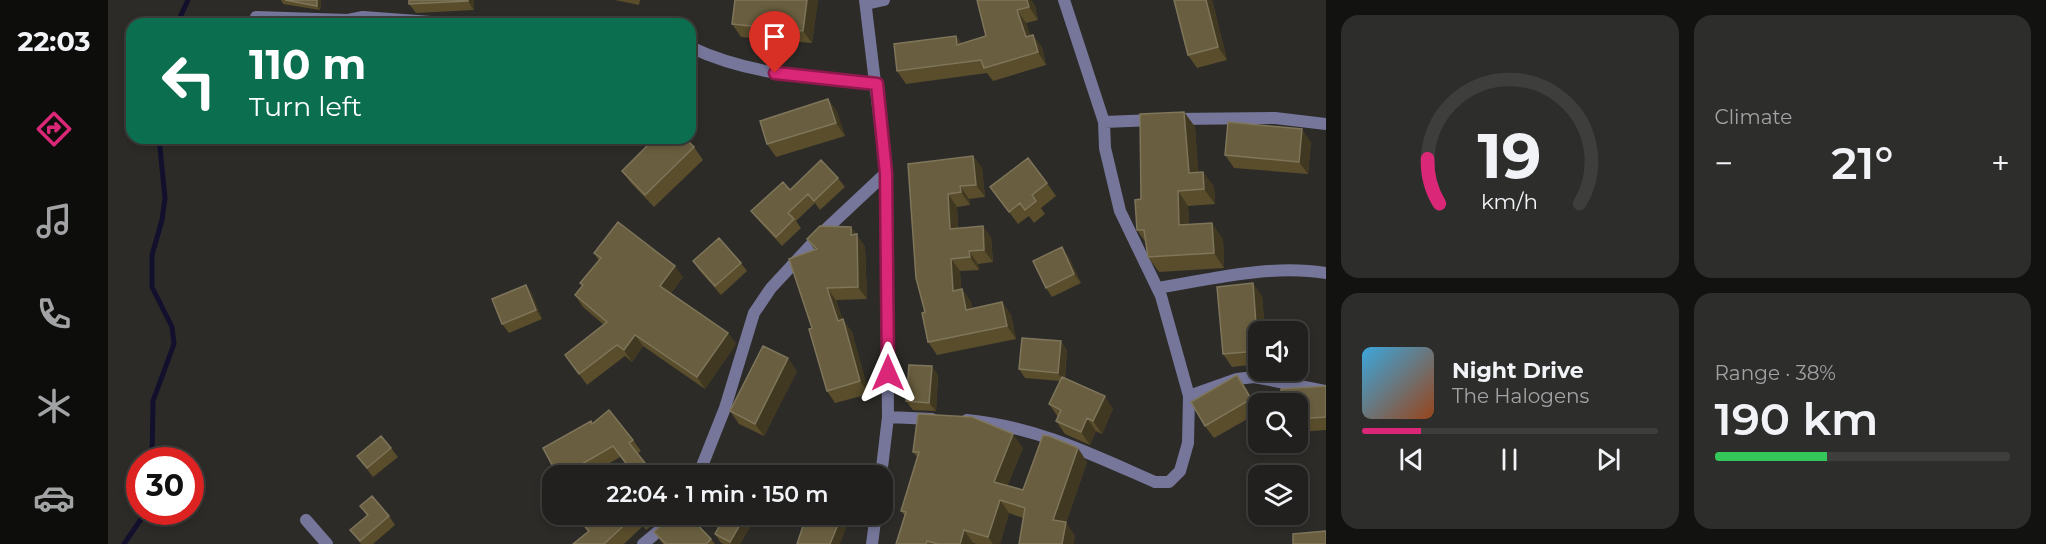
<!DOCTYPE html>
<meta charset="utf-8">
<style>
body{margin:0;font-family:Montserrat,sans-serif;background:#2d2d2b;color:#f1f3f6;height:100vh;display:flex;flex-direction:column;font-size:22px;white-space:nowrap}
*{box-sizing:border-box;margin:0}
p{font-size:20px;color:#a2a3a4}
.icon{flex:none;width:33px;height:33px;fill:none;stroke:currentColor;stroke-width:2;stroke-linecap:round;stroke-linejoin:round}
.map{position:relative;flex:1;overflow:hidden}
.panel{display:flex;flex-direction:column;gap:15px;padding:15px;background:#121210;width:720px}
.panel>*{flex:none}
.hud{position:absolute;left:18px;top:18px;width:570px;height:126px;border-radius:18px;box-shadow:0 3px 9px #0003,0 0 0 2px #3e3e3c;background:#0b6e4f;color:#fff;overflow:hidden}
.buttons{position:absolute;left:1140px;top:321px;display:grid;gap:12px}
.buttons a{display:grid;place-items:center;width:60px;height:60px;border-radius:12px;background:#21201e;box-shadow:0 3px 9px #0003,0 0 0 2px #3e3e3c;font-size:30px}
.speed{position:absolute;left:18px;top:447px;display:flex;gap:12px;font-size:30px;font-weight:700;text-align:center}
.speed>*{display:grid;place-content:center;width:78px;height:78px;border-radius:50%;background:#21201e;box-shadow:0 3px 9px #0003,0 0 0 2px #3e3e3c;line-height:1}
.speed .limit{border:9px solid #d22;background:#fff;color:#111}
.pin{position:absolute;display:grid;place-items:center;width:51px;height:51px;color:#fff;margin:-62px -26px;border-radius:50% 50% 50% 0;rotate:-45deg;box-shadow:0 0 6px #0007}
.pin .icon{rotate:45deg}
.me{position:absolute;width:66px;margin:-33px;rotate:0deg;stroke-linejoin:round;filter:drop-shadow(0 0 4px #0008)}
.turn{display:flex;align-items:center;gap:21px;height:126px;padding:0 24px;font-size:27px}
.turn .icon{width:78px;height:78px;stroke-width:2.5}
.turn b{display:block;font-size:42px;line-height:51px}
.big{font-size:45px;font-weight:600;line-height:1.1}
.panel .tile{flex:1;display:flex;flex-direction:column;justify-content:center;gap:9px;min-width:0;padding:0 21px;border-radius:18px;background:#2d2d2b}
.panel .dial{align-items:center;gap:0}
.dial svg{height:156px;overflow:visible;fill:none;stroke:#3e3e3c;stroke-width:7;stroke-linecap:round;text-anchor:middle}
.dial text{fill:#f1f3f6;stroke:none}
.song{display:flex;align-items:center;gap:18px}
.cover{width:72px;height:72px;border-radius:9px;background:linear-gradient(135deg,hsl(200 70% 55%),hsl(20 70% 35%))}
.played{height:6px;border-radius:3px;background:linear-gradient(90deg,#db2777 20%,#3e3e3c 20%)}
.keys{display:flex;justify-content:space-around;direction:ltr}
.heat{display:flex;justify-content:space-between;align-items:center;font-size:33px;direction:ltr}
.charge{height:9px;border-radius:4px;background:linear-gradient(90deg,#34c759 38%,#3e3e3c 0)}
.panel .tiles{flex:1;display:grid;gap:15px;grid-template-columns:repeat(2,1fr)}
.trip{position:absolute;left:434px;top:465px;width:351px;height:60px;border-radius:18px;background:#21201e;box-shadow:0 3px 9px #0003,0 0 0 2px #3e3e3c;font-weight:600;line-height:60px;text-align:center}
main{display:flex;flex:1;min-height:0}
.tab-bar{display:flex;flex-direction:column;width:108px;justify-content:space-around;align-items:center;background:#0d0d0c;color:#a2a3a4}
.tab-bar .icon{width:42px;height:42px}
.tab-bar .selected{color:#db2777}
.tab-bar b{font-size:27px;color:#f1f3f6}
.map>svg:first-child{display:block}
</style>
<main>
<nav class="tab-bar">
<b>22:03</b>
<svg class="icon selected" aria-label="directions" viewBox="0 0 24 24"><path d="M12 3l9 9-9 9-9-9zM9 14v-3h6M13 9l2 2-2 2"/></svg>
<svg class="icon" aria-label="music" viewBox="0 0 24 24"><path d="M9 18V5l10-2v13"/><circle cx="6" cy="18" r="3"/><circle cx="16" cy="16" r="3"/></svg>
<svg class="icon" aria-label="phone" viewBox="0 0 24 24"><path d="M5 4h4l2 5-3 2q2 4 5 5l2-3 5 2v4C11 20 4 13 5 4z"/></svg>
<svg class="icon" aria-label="climate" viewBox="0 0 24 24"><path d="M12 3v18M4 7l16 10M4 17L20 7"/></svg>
<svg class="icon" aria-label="car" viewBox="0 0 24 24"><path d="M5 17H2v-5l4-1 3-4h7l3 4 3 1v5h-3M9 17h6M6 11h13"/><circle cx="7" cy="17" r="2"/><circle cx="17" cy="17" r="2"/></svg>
</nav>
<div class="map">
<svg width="1218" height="544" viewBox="0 0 1218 544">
<rect width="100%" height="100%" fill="#2c2b28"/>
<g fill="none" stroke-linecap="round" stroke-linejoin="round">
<!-- stream -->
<path stroke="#12102d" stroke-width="5" d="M 69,24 L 80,0
M 44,460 L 45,401 L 66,344 L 64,327 L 44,287 L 44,255 L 54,220 L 57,198 L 51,138
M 16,544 L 38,512"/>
<!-- minor -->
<path stroke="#757699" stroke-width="12" d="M 757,0 L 778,173 L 780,417 L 773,476
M 758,4 L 776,0
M 148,17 L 240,20 L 255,17 L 350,24
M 582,47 C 641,75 704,78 769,84
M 1066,119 L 1167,118 L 1218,124
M 996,122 L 1046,120
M 1049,288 C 1104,279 1163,264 1218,273
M 1081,396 L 1129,379 L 1146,377 L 1218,391
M 780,417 L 824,419
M 859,420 C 929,427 983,454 1047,482 L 1061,482 L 1072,471 L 1080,443 L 1081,396 L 1053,296 L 1012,211 L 997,148 L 996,122 L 956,0
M 590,476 L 617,408 L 646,313 L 663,288 L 714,233 L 778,173
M 198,520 L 219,544
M 535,544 L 571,514
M 764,544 L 768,514"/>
</g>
<!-- wall -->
<path fill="#594d2b" d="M 173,0 L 213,0 L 212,10 L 175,4 Z
M 366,0 L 366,10 L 308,13 L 301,4 Z
M 507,0 L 532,0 L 531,5 Z
M 627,0 L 710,0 L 704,43 L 633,37 L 624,24 Z
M 869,0 L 923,0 L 927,6 L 930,20 L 918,23 L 922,35 L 934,47 L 938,65 L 885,81 L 879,73 L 798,84 L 789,71 L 848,36 L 854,44 L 878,36 Z
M 1104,0 L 1119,60 L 1089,68 L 1080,55 Z
M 720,99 L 729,112 L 737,136 L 668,157 L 659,144 Z
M 1076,112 L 1087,127 L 1090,172 L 1095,172 L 1106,187 L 1107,204 L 1080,206 L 1081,225 L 1115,239 L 1116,268 L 1051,272 L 1040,257 L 1038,243 L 1029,230 L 1033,199 Z
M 1203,142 L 1200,174 L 1126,168 L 1117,155 Z
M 586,147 L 595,160 L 546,207 L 523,183 L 514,171 Z
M 865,156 L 874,168 L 877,197 L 861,199 L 862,205 L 849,207 L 850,228 L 875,226 L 883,238 L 885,262 L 870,264 L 871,270 L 852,271 L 853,289 L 854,289 L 863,302 L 864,309 L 894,302 L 903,315 L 908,339 L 829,355 L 820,342 L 800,164 Z
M 730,178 L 737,187 L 712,210 L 707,203 L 688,221 L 693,228 L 674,246 L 650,220 L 643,211 L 682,190 Z
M 939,183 L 948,196 L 933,208 L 937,214 L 926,223 L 921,216 L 910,224 L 882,187 Z
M 743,227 L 757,247 L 759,299 L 728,300 L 734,319 L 744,332 L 761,394 L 727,403 L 719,391 L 704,328 L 707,250 L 699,239 Z
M 486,253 L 575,277 L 563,293 L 620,333 L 628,344 L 597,389 L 535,346 L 524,362 L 517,356 L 479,385 L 457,355 L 496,325 L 475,307 L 467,295 L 474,286 L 472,283 L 491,261 Z
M 960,256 L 973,283 L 944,297 L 938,288 Z
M 585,261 L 633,263 L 639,271 L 613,295 L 591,270 Z
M 418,285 L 424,294 L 434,319 L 401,333 L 394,324 Z
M 1154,296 L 1157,332 L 1150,332 L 1150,364 L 1124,367 L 1115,354 Z
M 959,350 L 957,378 L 1005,409 L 994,434 L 988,431 L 982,445 L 957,434 L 948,421 L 950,417 L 941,404 L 952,381 L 917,378 L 911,369 Z
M 689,371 L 656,436 L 631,424 L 622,411 Z
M 830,375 L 828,411 L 805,410 L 798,401 Z
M 1129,375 L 1138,388 L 1150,409 L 1150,413 L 1106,438 L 1097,426 Z
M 1218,386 L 1218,430 L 1190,432 L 1190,404 Z
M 485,424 L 525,440 L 533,451 L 529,454 L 545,473 L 551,476 L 527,476 L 512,457 L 480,476 L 450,476 Z
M 283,448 L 290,457 L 265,477 L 249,456 Z
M 915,448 L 899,486 L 915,490 L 979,462 L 958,523 L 967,536 L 901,513 L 892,544 L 868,544 L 865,543 L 865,544 L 788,544 L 797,516 L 793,511 L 810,458 L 805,452 Z
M 252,506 L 281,516 L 287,525 L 265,544 L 253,544 L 242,530 L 259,516 Z
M 466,514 L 560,514 L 538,530 L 535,526 L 516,544 L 465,544 L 480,532 Z
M 637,516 L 643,525 L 632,544 L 616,544 L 613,543 L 607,534 Z
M 546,532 L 603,539 L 607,544 L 555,544 Z"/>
<!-- shaded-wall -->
<path fill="#403821" d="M 209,0 L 213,0 L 212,10 L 209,6 Z
M 360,0 L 366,0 L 366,10 L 360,1 Z
M 699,0 L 710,0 L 704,43 L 695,31 Z
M 919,0 L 923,0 L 927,6 L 930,20 L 921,7 Z
M 1098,0 L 1104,0 L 1119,60 L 1110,47 Z
M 909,10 L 918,23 L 927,50 L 918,37 Z
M 925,35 L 934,47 L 938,65 L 930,52 Z
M 848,36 L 857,49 L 849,45 Z
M 720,99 L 729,112 L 737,136 L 728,123 Z
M 1076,112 L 1087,127 L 1092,188 L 1081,173 Z
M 1194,129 L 1203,142 L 1200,174 L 1191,162 Z
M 865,156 L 874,168 L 877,197 L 868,185 Z
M 1095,172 L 1106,187 L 1107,204 L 1096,189 Z
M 852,186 L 861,199 L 862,205 L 853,192 Z
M 1070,191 L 1080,206 L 1082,241 L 1071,225 Z
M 840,194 L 849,207 L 851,241 L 842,229 Z
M 1104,223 L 1115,239 L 1116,268 L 1106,253 Z
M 875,226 L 883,238 L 885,262 L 876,250 Z
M 743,227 L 757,247 L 759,299 L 750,287 Z
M 954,247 L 960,256 L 973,283 L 966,274 Z
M 861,251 L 870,264 L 871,270 L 862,257 Z
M 843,259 L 852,271 L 854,303 L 845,291 Z
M 567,266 L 575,277 L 560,297 L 552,286 Z
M 1145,283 L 1154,296 L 1157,332 L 1150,332 L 1150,351 Z
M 418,285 L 424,294 L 434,319 L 428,310 Z
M 719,288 L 728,300 L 739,332 L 735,319 L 744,332 L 761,394 L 752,381 Z
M 854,289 L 863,302 L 867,322 L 858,310 Z
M 894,302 L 903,315 L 908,339 L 899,326 Z
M 620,333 L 628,344 L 597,389 L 589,377 Z
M 527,335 L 535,346 L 524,362 L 516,350 Z
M 953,341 L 959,350 L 956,382 L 950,373 Z
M 680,358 L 689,371 L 656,436 L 647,424 Z
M 824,366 L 830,375 L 828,411 L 821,403 Z
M 1129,375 L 1138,388 L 1150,410 L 1143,399 Z
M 997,396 L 1005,409 L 994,434 L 985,421 Z
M 979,418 L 988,431 L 982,445 L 973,432 Z
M 905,434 L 915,448 L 895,495 L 886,482 Z
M 970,448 L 979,462 L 958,523 L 967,536 L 966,544 L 954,544 L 945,520 Z
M 892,500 L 901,513 L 892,544 L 885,544 L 880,537 Z
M 637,516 L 643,525 L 632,544 L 623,544 L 622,542 Z
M 733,517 L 739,526 L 732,544 L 722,544 Z
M 856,530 L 865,543 L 865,544 L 852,544 Z"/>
<!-- building -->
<path fill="#695e3f" stroke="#7e755a" stroke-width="1.5" d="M 177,0 L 209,0 L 209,6 Z
M 301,0 L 360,0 L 360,1 L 301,4 Z
M 627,0 L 699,0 L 695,31 L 624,24 Z
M 869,0 L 919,0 L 921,7 L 909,10 L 918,37 L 925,35 L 930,52 L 876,68 L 873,60 L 789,71 L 786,44 L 848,36 L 849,45 L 878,36 Z
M 1066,0 L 1098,0 L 1110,47 L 1080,55 Z
M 720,99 L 728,123 L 659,144 L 652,121 Z
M 1076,112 L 1081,173 L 1095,172 L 1096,189 L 1070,191 L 1071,225 L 1104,223 L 1106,253 L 1040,257 L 1036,230 L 1029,230 L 1027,200 L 1033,199 L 1032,114 Z
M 1120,122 L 1194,129 L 1191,162 L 1117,155 Z
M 547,138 L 577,138 L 586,147 L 537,195 L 514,171 Z
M 865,156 L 868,185 L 852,186 L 853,192 L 840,194 L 842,229 L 875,226 L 876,250 L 861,251 L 862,257 L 843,259 L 845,291 L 854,289 L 858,310 L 894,302 L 899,326 L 820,342 L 814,313 L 817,312 L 808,278 L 800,164 Z
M 920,158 L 939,183 L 924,195 L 928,201 L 917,210 L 912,203 L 901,212 L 882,187 Z
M 713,160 L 730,178 L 706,201 L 700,194 L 680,213 L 686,219 L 668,237 L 643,211 L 675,182 L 682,190 Z
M 510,222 L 567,266 L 552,286 L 620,333 L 589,377 L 527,335 L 516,350 L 509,345 L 471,374 L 457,355 L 499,322 L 467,295 L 475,285 L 472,283 L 493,258 L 486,253 Z
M 712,226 L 743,227 L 743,235 L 749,234 L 750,287 L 719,288 L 730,321 L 735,319 L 752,381 L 719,391 L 701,329 L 704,328 L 681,259 L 709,249 L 699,239 Z
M 611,238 L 633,263 L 607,286 L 585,261 Z
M 954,247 L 966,274 L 938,288 L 925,261 Z
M 1145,283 L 1150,351 L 1115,354 L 1109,287 Z
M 418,285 L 428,310 L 394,324 L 384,299 Z
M 914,338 L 953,341 L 950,373 L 911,369 Z
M 655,346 L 680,358 L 647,424 L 622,411 Z
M 801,365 L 824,366 L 821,403 L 798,401 Z
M 1129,375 L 1143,399 L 1097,426 L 1083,402 Z
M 954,377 L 997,396 L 985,421 L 979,418 L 973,432 L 948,421 L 953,410 L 941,404 Z
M 1218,386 L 1218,417 L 1190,419 L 1190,404 L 1174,404 L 1173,389 Z
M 501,410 L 525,440 L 521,443 L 545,473 L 546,471 L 551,476 L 528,476 L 505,446 L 453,476 L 450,476 L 435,448 L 483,421 L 484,424 Z
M 810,414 L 864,417 L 905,434 L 886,482 L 915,490 L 935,435 L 941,436 L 970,448 L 945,520 L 958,522 L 954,544 L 911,544 L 917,508 L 892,500 L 880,537 L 856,530 L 852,544 L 830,544 L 819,541 L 818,544 L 788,544 L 798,512 L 793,511 L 811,452 L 805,452 Z
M 273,436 L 283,448 L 259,468 L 249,456 Z
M 748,470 L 749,476 L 722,476 L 722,474 Z
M 264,496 L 281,516 L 252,541 L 242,530 L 260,515 L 252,506 Z
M 466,514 L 538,514 L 531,520 L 527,515 L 496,544 L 465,544 L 481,531 Z
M 565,514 L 579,514 L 603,539 L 598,544 L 558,544 L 546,532 Z
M 618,514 L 635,514 L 637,516 L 622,542 L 607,534 Z
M 699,514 L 727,514 L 733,517 L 722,544 L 689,544 Z
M 1218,531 L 1218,544 L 1185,544 L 1185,534 Z"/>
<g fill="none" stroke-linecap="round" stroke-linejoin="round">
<!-- route casing -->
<g stroke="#8e194d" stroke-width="15">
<path id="route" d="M 667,73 L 769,84 L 778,173 L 780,373"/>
</g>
<!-- route -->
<use href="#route" stroke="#db2777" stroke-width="10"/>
</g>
</svg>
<div class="buttons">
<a><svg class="icon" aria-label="sound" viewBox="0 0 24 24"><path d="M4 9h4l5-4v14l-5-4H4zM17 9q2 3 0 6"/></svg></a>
<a><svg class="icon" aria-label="search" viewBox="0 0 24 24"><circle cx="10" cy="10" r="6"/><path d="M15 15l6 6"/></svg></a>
<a><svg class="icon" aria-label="layers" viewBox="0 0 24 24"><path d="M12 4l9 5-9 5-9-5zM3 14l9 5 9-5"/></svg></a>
</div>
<div class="speed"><div class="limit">30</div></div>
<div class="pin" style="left:667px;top:73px;background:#d93025"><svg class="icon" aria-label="arrive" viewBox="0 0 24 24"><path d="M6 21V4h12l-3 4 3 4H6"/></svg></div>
<svg class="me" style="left:780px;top:373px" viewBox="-20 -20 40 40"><path d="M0-17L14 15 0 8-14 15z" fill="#db2777" stroke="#fff" stroke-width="4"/></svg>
<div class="trip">22:04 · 1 min · 150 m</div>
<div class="hud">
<div class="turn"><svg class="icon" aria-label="left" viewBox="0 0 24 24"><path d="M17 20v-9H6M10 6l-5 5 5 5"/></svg><div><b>110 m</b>Turn left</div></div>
</div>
</div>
<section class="panel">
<div class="tiles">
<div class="tile dial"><svg viewBox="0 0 100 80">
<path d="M14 69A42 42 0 1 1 86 69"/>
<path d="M14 69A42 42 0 0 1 8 46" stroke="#db2777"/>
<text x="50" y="56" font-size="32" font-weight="700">19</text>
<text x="50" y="72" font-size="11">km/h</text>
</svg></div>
<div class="tile"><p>Climate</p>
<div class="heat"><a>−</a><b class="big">21°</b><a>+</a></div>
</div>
<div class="tile">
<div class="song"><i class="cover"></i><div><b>Night Drive</b><p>The Halogens</p></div></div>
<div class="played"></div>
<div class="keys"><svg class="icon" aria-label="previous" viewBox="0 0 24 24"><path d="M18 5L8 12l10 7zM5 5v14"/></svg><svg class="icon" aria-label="pause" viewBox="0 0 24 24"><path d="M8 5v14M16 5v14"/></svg><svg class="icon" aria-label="next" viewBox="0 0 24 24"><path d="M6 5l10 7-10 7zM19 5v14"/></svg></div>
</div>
<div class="tile"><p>Range · 38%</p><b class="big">190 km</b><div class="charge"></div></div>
</div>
</section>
</main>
